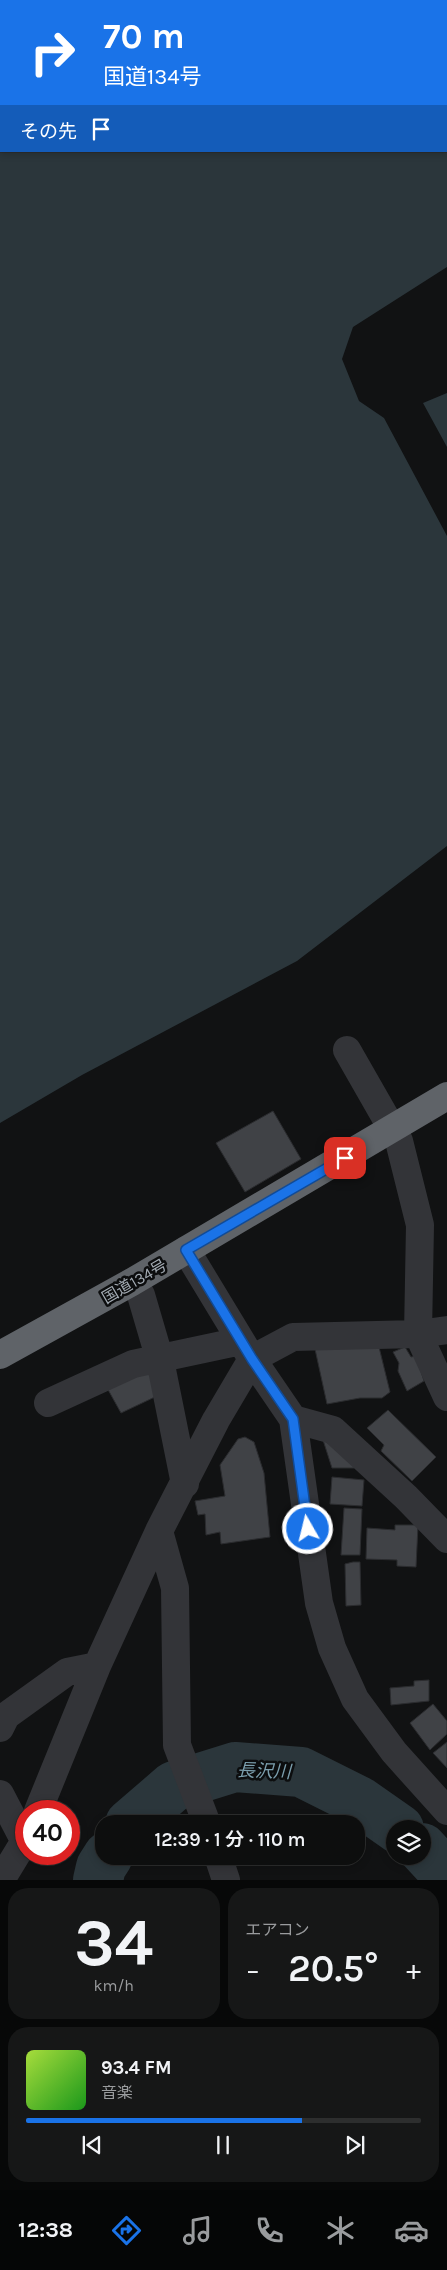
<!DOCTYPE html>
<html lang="ja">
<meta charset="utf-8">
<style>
body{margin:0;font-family:Karla,"Noto Sans JP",sans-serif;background:#161717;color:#f1f3f6;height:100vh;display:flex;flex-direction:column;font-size:19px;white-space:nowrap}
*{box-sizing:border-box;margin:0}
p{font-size:16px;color:#9a9c9e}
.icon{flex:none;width:28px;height:28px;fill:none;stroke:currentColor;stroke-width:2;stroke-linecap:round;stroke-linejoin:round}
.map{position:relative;height:1880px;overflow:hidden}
.panel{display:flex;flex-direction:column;gap:8px;padding:8px;background:#070808;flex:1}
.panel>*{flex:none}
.top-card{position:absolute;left:0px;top:0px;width:448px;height:152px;box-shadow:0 2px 8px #0003,0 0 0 1px #2d2e2e;background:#1a73e8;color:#fff;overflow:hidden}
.tools{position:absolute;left:386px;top:1820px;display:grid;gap:10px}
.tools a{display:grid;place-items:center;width:45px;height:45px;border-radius:50%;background:#0d0e0e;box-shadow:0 2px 8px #0003,0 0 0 1px #2d2e2e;font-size:25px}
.speed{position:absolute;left:15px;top:1800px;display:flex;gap:10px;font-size:25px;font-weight:700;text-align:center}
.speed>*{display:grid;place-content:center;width:65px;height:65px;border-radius:50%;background:#0d0e0e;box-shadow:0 2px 8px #0003,0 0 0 1px #2d2e2e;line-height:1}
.speed .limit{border:8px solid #d22;background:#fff;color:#111}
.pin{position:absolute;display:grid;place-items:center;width:42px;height:42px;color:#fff;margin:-21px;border-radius:10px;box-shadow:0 2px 8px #0006}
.me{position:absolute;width:55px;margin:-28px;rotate:352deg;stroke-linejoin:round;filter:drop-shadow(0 0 4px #0008)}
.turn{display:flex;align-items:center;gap:18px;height:105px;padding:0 20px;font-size:22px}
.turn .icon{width:65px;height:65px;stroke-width:2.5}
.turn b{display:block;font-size:35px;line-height:42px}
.then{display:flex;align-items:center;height:48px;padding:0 20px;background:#0003;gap:10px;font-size:19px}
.big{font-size:38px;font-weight:600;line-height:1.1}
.panel .tile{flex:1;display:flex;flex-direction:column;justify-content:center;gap:8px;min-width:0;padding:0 18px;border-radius:20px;background:#161717}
.panel .dial{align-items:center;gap:0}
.dial b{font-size:65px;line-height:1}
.song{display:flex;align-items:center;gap:15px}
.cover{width:60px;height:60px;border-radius:8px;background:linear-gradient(135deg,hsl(80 70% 55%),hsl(120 70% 35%))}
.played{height:5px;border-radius:2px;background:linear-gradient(90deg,#1a73e8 70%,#2d2e2e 70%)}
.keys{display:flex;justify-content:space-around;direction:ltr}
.heat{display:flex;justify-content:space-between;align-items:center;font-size:28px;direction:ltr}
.panel .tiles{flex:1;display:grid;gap:8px;grid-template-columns:1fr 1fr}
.tile:last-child{grid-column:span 2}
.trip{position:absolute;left:95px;top:1815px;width:270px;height:50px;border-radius:20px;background:#0d0e0e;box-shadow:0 2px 8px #0003,0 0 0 1px #2d2e2e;font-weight:600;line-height:50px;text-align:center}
.tab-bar{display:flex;height:80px;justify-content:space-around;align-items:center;background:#050606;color:#9a9c9e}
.tab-bar .icon{width:35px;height:35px}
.tab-bar .active{color:#1a73e8}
.tab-bar b{font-size:22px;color:#f1f3f6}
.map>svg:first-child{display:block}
</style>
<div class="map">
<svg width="447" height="1880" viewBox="0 0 447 1880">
<rect width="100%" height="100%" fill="#111213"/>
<!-- water -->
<path fill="#2b363b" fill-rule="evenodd" d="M 0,0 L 447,0 L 447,267 L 353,327 L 342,359 L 359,401 L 384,418 L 447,536 L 447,846 L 297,961 L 82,1075 L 0,1123 ZM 1,1 L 446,1 L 446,151 L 1,151 Z
M 447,393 L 447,447 L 423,403 Z"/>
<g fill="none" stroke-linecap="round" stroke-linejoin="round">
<!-- river -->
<path stroke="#2b363b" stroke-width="50" d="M 130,1824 L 174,1786 L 235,1767 L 301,1772 L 359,1801 L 399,1829
M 422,1848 L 447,1875
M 98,1880 L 101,1867 L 108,1856"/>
</g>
<!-- building -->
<path fill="#404246" stroke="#2b2c2f" d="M 273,1111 L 301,1159 L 245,1192 L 216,1143 Z
M 378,1343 L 390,1392 L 382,1398 L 360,1398 L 327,1404 L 315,1349 Z
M 405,1347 L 411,1357 L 416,1356 L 424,1381 L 407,1391 L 398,1371 L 399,1363 L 393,1352 Z
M 149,1373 L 159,1395 L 121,1413 L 106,1386 Z
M 388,1410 L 436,1457 L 412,1481 L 381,1451 L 384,1445 L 367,1428 Z
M 245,1437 L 254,1442 L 264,1473 L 270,1537 L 221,1544 L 220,1532 L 206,1535 L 205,1514 L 198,1515 L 195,1501 L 225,1496 L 220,1465 L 238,1439 Z
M 323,1440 L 357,1462 L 354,1468 L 332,1468 Z
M 332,1477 L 364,1480 L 362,1506 L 330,1504 Z
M 344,1508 L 362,1509 L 360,1555 L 341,1555 Z
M 395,1525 L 418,1525 L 416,1567 L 397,1566 L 397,1560 L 366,1559 L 367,1528 L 395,1530 Z
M 353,1562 L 360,1562 L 361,1605 L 346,1606 L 345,1564 Z
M 429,1680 L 429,1701 L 391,1705 L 390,1688 L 414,1686 L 414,1681 Z
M 433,1704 L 447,1721 L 447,1734 L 430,1750 L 410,1723 Z
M 447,1742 L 447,1768 L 433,1753 Z"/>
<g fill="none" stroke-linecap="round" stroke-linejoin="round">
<!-- minor -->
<path stroke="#333438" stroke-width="28" d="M 347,1050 L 399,1141 L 420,1225 L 418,1334 L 447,1397
M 186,1250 L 252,1359 L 293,1419 L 319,1603 L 332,1648 L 355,1699 L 394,1752 L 447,1811
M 132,1282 L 141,1295 L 160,1360 L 185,1484
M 48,1403 L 133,1364 L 241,1341
M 293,1419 L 333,1430 L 406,1497 L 447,1539
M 159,1531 L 175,1588 L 177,1745 L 207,1824
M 0,1728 L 6,1716 L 67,1672 L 97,1666
M 0,1794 L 25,1842
M 38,1811 L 97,1666 L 159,1531 L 216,1420 L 252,1359 L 293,1337 L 418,1334 L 447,1330
M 218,1856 L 226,1880
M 1,1880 L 26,1839"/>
<!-- highway -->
<path stroke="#5f6368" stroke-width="28" d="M 0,1355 L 132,1282 L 447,1096"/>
</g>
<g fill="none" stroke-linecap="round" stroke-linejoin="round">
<!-- route casing -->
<g stroke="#114b97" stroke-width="12">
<path id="route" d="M 308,1529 L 293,1419 L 252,1359 L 186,1250 L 345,1158"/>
</g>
<!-- route -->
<use href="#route" stroke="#1a73e8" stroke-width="9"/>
</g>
<g text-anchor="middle" stroke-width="5" stroke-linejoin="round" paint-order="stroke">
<!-- street labels -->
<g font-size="16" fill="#a3abb3" stroke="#0c0d0e">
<text transform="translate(134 1281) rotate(-30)" y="6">国道134号</text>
</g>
<!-- water labels -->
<g font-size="18" font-style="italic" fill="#7b9ead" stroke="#0c0d0e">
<text transform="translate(264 1771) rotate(2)" y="6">長沢川</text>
</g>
</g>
</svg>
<div class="tools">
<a><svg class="icon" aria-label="layers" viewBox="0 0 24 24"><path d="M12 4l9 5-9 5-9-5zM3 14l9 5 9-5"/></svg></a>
</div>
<div class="speed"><div class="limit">40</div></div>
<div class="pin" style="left:345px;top:1158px;background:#d93025"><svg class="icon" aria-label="arrive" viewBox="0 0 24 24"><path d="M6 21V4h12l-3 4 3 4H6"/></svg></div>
<svg class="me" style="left:308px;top:1529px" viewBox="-20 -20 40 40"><circle r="17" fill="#1a73e8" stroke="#fff" stroke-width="3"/><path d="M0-11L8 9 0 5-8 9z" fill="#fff"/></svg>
<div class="trip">12:39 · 1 分 · 110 m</div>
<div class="top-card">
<div class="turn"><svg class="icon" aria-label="right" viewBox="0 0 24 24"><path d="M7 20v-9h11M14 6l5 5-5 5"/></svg><div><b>70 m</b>国道134号</div></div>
<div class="then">その先<svg class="icon" aria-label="arrive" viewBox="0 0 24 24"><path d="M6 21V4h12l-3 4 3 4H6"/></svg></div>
</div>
</div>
<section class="panel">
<div class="tiles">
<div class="tile dial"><b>34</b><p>km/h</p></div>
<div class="tile"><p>エアコン</p>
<div class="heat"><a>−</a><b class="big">20.5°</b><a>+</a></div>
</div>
<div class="tile">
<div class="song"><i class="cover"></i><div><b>93.4 FM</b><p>音楽</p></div></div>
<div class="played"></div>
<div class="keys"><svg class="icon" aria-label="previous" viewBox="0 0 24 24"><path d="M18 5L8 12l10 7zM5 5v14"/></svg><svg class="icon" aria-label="pause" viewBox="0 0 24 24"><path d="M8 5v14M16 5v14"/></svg><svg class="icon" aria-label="next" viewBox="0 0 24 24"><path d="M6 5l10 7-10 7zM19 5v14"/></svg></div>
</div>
</div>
</section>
<nav class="tab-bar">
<b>12:38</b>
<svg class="icon active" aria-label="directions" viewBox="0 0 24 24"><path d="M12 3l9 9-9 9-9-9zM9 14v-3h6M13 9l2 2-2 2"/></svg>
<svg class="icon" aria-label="music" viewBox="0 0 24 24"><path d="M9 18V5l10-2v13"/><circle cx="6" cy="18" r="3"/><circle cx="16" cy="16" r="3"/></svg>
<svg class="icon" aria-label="phone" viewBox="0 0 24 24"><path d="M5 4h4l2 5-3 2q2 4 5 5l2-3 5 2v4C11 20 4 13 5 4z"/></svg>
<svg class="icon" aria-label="climate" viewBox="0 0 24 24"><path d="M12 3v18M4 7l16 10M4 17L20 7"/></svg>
<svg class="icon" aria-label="car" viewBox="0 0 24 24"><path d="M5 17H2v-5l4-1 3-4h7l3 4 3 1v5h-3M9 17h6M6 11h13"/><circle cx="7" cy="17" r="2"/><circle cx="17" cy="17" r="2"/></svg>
</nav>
